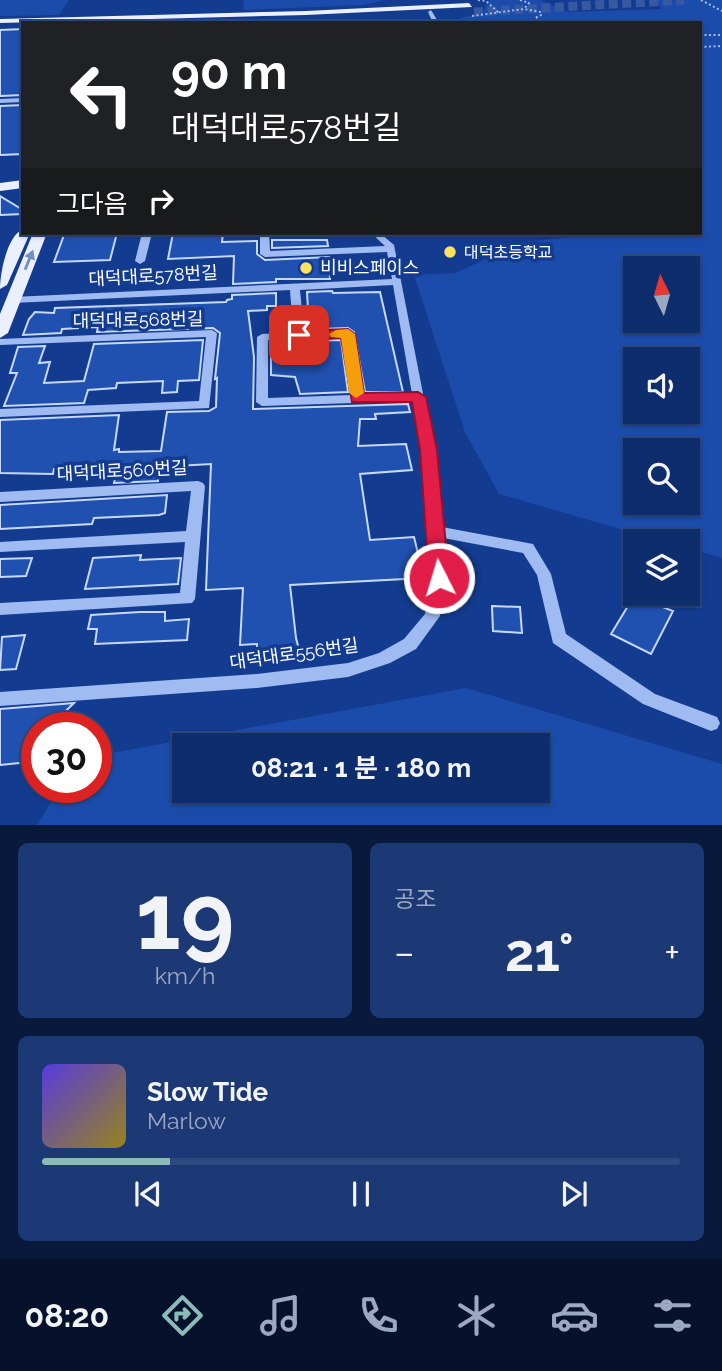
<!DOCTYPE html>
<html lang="ko">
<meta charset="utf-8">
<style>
body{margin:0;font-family:Raleway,"Noto Sans KR",sans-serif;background:#1c3975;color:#f1f3f6;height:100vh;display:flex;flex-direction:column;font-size:26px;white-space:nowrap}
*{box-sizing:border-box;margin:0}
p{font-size:23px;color:#9ba8c2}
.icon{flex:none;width:38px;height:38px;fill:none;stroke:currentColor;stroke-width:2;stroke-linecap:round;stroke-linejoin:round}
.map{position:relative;height:825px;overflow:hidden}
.side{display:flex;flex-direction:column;gap:18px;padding:18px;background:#08193c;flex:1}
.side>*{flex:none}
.banner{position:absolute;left:21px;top:21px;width:681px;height:214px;border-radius:0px;box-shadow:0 2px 5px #0004,0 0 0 2px #2e4980;background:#202124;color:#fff;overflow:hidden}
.needle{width:46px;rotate:355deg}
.buttons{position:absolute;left:623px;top:256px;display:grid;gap:14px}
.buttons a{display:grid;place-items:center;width:77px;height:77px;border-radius:0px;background:#0e2d6d;box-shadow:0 2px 5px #0004,0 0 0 2px #2e4980;font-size:35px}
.speed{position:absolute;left:21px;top:712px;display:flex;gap:14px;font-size:35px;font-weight:700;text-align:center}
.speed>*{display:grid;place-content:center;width:91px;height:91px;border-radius:50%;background:#0e2d6d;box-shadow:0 2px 5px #0004,0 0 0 2px #2e4980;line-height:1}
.speed .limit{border:10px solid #d22;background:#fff;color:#111}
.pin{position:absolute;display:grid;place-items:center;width:60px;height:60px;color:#fff;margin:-30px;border-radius:14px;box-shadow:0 4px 10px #0006}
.me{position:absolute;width:77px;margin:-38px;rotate:355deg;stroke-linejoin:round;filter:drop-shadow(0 0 5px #0008)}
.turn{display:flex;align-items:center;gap:24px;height:147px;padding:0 35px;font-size:32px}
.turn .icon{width:91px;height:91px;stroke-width:2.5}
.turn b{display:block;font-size:49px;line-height:60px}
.then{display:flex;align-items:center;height:66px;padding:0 35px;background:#0003;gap:14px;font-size:26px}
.big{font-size:52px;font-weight:700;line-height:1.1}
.side .card{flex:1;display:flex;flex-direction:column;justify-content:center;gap:10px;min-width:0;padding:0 24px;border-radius:10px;background:#1c3975}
.side .dial{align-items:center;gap:0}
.dial b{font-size:91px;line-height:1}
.song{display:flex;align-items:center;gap:21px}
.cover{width:84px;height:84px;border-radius:10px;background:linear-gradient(135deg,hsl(250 70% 55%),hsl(50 70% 35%))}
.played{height:7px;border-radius:4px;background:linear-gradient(90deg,#8bbbb9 20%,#2e4980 20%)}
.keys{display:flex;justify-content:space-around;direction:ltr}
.heat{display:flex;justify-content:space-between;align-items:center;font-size:38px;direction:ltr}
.side .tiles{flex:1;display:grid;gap:18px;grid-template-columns:1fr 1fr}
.card:last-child{grid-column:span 2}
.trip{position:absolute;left:172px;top:733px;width:378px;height:70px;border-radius:0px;background:#0e2d6d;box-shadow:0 2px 5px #0004,0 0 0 2px #2e4980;font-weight:700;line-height:70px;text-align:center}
.tabs{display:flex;height:112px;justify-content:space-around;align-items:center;background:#06122c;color:#9ba8c2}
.tabs .icon{width:49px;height:49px}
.tabs .selected{color:#8bbbb9}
.tabs b{font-size:32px;color:#f1f3f6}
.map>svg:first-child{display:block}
</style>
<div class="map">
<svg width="722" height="825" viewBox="0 0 722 825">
<rect width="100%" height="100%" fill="#133c91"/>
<!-- green -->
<path fill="#1b4cab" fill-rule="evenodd" d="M 0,0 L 69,0 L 59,15 L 0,16 Z
M 244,0 L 384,0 L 363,5 L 243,10 Z
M 488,0 L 540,0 L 567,12 L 662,9 L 654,0 L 722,0 L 722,558 L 688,548 L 688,541 L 662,541 L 499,494 L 465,432 L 414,275 L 456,273 L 486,259 L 506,244 L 609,233 L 700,233 L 700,23 L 457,23 L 460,18 L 483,13 ZM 635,268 L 688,268 L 688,320 L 635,320 ZM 635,359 L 688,359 L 688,411 L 635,411 ZM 635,450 L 688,450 L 688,502 L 635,502 Z
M 466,688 L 722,764 L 722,825 L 37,825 L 60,788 L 96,788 L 96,756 ZM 184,746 L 537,746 L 537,791 L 184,791 Z"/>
<!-- building -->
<path fill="#2151b0" stroke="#c6d9fc" stroke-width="2" d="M 23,29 L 23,95 L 0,96 L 0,30 Z
M 23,105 L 23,154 L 0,155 L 0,106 Z
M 0,196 L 23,210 L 23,214 L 0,215 Z
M 68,233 L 117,233 L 110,260 L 54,262 L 64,235 Z
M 173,233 L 223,233 L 222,242 L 257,241 L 257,254 L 265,260 L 329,257 L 330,279 L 276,279 L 276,282 L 233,284 L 234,256 L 168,259 Z
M 272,240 L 327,240 L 328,246 L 272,248 Z
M 332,291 L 333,293 L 380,292 L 403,392 L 365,392 L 354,332 L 348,328 L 317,329 L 314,309 L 308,309 L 307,292 Z
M 276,293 L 276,306 L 267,306 L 267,310 L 248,311 L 254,357 L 253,409 L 408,404 L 410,412 L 375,414 L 376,419 L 360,419 L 358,446 L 406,444 L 412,470 L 360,474 L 370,540 L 414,537 L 424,578 L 290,585 L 296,638 L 301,657 L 281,659 L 280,652 L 257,654 L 257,644 L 240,645 L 243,588 L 206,590 L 211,464 L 159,467 L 158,481 L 114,483 L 118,466 L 54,469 L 53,474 L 0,473 L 0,420 L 119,415 L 114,450 L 119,449 L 119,452 L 161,451 L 167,412 L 209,411 L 216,407 L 217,378 L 215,379 L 220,333 L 213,328 L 97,332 L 98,327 L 62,329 L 61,333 L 23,335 L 29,319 L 35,312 L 54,313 L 55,308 L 226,302 L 227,300 L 232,299 L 232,295 Z
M 203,340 L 199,380 L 178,381 L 177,392 L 162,393 L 163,381 L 117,383 L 116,388 L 88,390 L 84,403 L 4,406 L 17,373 L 10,373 L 18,347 L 45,346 L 39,363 L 50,362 L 44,383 L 84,381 L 94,344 Z
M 341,340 L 348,392 L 300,394 L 295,377 L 271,375 L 271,356 L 279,356 L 279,342 Z
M 167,495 L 165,513 L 159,515 L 94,518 L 92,524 L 0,529 L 0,505 Z
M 141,555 L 140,560 L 181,558 L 178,584 L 85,589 L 93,558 Z
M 32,558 L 26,576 L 0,577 L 0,559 Z
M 634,596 L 673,611 L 651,654 L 611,634 Z
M 492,606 L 520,607 L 522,633 L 493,631 Z
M 140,612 L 165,612 L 165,621 L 189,619 L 187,640 L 95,644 L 97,629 L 88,629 L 91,615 Z
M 25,635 L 16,669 L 0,670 L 2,637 Z
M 74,703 L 48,728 L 37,728 L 37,747 L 29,762 L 0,765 L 0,709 Z"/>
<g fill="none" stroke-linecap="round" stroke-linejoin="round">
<!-- major-tunnel -->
<path stroke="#3659a2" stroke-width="9" stroke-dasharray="9 4.5" stroke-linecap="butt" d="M 474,12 L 684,0"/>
<!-- path -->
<path stroke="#9fbbf2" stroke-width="2" stroke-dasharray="2 2.5" stroke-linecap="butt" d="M 478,0 L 486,1 L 499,13
M 520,0 L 529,3 L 524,9
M 701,0 L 722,11
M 472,16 L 524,9 L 541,12 L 541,15 L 535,18 L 539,21
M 525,23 L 543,23
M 564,23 L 570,23
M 700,35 L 722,35
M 700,47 L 722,46"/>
<!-- minor -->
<path fill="#9fbbf2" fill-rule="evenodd" d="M 431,10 L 439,23 L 433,23 L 428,12 Z
M 23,98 L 23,102 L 0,103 L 0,99 Z
M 142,233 L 152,233 L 145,261 L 140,264 L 135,261 Z
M 260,233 L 269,233 L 270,251 L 385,246 L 371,233 L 380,233 L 394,245 L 434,450 L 442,527 L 533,544 L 551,574 L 566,634 L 655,694 L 717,717 L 720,723 L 717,729 L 711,731 L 643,704 L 553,643 L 537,575 L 523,553 L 443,538 L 447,578 L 440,616 L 416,649 L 390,663 L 348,677 L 257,688 L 0,706 L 0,692 L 257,674 L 348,663 L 379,653 L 404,639 L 425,614 L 431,578 L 422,450 L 413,401 L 262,406 L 256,402 L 257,337 L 262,334 L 293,332 L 290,290 L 13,303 L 8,300 L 13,297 L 392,279 L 387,252 L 265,257 L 260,254 ZM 393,285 L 412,394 L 363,395 L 353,334 L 348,331 L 304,332 L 300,290 ZM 343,337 L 351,395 L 268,398 L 268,340 Z
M 212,330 L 217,333 L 209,408 L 0,417 L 0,409 L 199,401 L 206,337 L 0,345 L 0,339 Z
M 198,481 L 203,483 L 205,486 L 195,599 L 192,603 L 0,615 L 0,603 L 180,593 L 185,542 L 0,552 L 0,542 L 186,531 L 191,491 L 0,502 L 0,492 Z"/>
<!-- major -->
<path fill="#eaf0ff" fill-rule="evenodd" d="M 469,3 L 472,7 L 306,15 L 0,23 L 0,19 L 306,11 Z
M 23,180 L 23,188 L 0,191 L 0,183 Z
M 23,229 L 23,233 L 30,233 L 7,285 L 0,289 C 0,273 7,236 23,229 Z
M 33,233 L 47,233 L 8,333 L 0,338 L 0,314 Z"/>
</g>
<!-- one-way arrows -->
<defs><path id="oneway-solid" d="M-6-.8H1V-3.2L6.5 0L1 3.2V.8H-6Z" transform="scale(1.75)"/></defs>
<use fill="#748dc2" href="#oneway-solid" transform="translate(29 260) rotate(-68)"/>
<!-- route -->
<path fill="#e11d48" stroke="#92132f" stroke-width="2" d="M 348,329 L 355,334 L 364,393 L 418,392 L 426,397 L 437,450 L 449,578 L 446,583 L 439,586 L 432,583 L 429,578 L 420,450 L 412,402 L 352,402 L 341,338 L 299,340 L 291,335 L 299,331 Z"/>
<!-- slow -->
<path fill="#f59e0b" d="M 348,329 L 355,334 L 364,393 L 356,398 L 349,393 L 341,338 L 331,337 L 329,334 L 336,330 Z"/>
<!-- markers -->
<g fill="#ffe360" stroke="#133c91" stroke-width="2.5">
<circle cx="450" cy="252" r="7"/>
<circle cx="306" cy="268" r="7"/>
</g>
<g text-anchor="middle" stroke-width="7" stroke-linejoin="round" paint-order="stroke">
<!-- far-poi labels -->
<g font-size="16" fill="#fff" stroke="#133c91" text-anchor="start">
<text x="464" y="258">대덕초등학교</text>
</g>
<!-- poi labels -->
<g font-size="18" fill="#fff" stroke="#133c91" text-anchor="start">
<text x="320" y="274">비비스페이스</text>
</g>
<!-- street labels -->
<g font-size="18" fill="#fff" stroke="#133c91">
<text transform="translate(153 276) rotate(-3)" y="6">대덕대로578번길</text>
<text transform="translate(138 320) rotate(-1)" y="6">대덕대로568번길</text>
<text transform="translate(122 471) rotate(-3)" y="6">대덕대로560번길</text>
<text transform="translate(294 654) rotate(-8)" y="6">대덕대로556번길</text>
</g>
</g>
</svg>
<div class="buttons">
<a><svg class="needle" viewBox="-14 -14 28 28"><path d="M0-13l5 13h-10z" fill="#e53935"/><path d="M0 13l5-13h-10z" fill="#9ba8c2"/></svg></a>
<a><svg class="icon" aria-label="sound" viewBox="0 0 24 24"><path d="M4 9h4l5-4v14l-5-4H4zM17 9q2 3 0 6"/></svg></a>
<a><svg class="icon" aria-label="search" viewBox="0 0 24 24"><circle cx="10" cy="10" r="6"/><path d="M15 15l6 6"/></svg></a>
<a><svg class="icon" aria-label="layers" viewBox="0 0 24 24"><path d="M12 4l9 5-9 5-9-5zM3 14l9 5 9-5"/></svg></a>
</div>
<div class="speed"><div class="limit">30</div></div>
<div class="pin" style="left:299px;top:335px;background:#d93025"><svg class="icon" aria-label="arrive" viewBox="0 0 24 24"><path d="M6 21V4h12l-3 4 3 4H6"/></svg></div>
<svg class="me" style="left:439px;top:578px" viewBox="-20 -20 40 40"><circle r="17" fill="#e11d48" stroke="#fff" stroke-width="3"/><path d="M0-11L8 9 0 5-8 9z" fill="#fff"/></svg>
<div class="trip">08:21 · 1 분 · 180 m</div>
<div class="banner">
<div class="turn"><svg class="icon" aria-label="left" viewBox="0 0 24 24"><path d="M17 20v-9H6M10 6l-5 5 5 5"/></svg><div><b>90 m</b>대덕대로578번길</div></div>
<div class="then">그다음<svg class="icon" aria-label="right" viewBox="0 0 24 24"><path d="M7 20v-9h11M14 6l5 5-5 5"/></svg></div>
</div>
</div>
<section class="side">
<div class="tiles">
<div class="card dial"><b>19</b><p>km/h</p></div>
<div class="card"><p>공조</p>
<div class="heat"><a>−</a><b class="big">21°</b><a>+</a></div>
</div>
<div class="card">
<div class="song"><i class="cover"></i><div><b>Slow Tide</b><p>Marlow</p></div></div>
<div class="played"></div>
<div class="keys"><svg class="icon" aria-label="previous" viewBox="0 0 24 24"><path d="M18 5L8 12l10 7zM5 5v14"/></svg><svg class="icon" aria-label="pause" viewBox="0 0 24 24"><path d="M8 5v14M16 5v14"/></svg><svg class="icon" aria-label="next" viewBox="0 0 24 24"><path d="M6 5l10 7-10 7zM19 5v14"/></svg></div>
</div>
</div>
</section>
<nav class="tabs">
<b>08:20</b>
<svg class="icon selected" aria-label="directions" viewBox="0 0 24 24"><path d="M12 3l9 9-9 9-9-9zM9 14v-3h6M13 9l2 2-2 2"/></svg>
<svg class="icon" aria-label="music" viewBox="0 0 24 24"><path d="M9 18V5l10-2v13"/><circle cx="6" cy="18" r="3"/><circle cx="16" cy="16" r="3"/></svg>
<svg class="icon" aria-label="phone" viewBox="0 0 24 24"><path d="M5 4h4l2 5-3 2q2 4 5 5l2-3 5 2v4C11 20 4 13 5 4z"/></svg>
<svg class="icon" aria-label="climate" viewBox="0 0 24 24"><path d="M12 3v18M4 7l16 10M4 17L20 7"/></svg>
<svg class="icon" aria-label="car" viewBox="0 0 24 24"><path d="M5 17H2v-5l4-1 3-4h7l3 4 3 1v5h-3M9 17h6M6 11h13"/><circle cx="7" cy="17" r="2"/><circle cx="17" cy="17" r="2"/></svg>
<svg class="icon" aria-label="filters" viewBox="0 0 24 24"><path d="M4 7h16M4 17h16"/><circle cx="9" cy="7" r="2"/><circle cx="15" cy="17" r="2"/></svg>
</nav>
